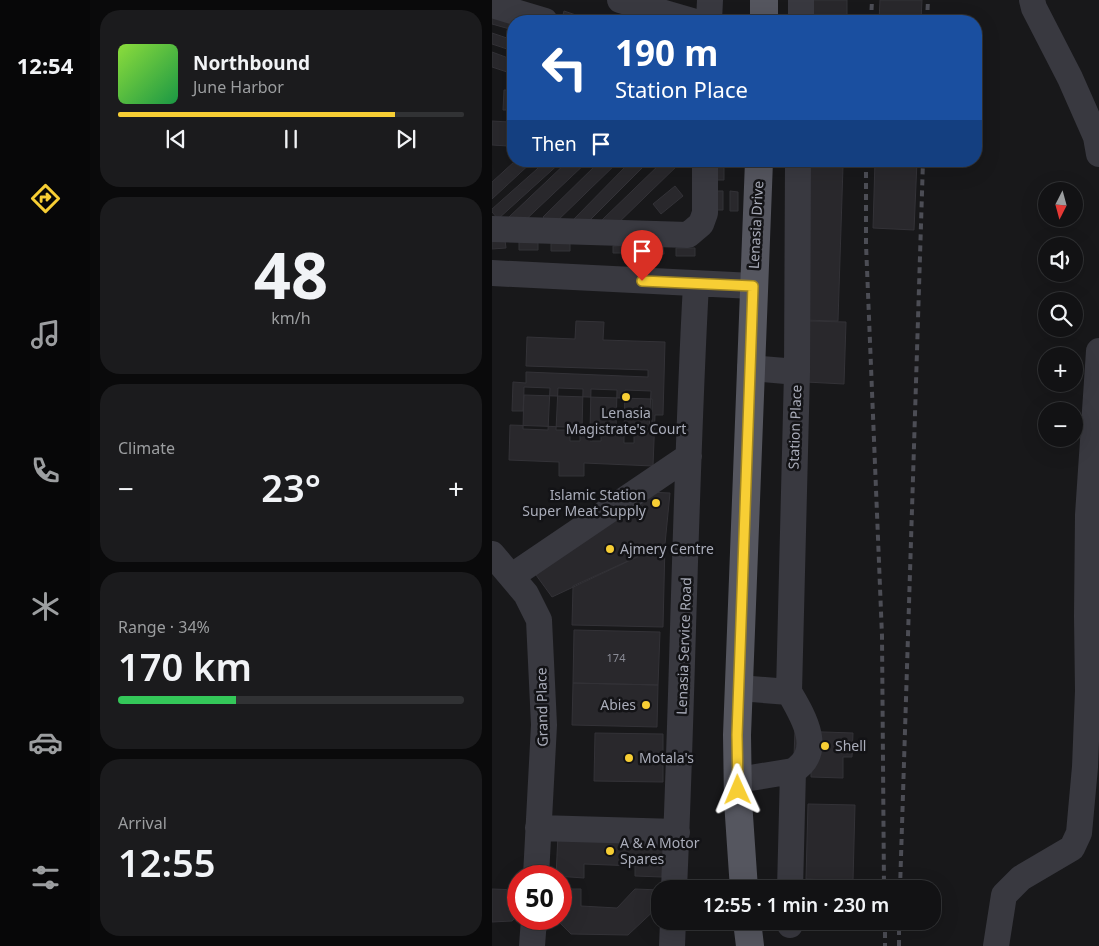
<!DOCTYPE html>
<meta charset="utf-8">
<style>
body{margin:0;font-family:"Noto Sans",sans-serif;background:#1b1b1d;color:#f1f3f6;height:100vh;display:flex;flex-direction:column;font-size:19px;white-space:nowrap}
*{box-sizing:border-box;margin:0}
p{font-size:16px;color:#9c9ea0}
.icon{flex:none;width:28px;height:28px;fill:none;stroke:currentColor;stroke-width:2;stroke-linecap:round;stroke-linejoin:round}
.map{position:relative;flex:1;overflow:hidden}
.side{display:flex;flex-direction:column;gap:10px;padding:10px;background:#0a0a0b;width:402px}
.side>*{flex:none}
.hud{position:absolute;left:15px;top:15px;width:475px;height:152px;border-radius:20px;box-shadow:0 5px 20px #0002,0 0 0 1px #313234;background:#1a4fa0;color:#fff;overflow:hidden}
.needle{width:32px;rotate:186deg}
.fabs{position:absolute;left:546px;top:182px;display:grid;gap:10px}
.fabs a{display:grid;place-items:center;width:45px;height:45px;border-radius:50%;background:#121214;box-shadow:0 5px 20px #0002,0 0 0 1px #313234;font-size:25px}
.speed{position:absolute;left:15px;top:865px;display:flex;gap:10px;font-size:25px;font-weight:700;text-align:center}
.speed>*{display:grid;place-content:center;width:65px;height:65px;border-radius:50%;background:#121214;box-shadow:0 5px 20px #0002,0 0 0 1px #313234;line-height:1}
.speed .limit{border:8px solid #d22;background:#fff;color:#111}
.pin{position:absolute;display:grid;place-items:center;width:42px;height:42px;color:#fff;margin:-51px -21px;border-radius:50% 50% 50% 0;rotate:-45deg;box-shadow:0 0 5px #0007}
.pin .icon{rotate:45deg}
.me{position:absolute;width:55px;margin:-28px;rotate:359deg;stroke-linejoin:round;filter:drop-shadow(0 0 4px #0008)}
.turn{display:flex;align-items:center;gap:18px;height:105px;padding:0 25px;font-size:22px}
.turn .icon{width:65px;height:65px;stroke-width:2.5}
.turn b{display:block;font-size:35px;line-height:42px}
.then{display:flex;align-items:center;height:48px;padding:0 25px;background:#0003;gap:10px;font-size:19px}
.big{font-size:38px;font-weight:600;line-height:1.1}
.side .widget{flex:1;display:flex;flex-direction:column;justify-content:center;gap:8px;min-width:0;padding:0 18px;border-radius:20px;background:#1b1b1d}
.side .dial{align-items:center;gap:0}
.dial b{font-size:65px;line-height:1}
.song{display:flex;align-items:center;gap:15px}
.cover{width:60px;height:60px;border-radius:8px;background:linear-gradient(135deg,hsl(90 70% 55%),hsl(140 70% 35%))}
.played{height:5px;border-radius:2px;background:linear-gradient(90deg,#f7ce34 80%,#313234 80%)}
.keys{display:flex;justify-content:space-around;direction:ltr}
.heat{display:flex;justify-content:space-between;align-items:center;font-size:28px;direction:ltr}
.charge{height:8px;border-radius:4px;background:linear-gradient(90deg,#34c759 34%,#313234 0)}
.trip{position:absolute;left:159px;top:880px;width:290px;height:50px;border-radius:20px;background:#121214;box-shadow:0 5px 20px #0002,0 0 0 1px #313234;font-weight:600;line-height:50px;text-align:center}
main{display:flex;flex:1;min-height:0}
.dock{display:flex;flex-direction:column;width:90px;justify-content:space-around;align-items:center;background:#070708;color:#9c9ea0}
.dock .icon{width:35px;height:35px}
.dock .active{color:#f7ce34}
.dock b{font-size:22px;color:#f1f3f6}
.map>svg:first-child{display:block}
</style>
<main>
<nav class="dock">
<b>12:54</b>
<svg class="icon active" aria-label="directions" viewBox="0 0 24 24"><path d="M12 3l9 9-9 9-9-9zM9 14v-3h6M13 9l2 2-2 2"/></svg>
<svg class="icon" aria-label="music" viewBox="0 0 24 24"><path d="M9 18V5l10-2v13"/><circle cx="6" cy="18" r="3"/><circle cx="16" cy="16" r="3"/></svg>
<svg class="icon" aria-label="phone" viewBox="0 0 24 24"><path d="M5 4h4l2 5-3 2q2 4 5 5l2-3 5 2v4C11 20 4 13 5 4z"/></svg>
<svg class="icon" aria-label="climate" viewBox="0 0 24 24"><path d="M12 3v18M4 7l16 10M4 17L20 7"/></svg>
<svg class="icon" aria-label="car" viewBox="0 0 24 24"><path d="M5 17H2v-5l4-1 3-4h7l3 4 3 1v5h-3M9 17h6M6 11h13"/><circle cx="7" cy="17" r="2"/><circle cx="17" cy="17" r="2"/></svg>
<svg class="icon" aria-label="filters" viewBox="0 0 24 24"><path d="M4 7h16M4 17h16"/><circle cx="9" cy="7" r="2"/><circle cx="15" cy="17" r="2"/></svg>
</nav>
<section class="side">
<div class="widget">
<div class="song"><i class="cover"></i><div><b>Northbound</b><p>June Harbor</p></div></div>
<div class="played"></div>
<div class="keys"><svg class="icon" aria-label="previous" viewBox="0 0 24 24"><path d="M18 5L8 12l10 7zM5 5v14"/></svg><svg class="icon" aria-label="pause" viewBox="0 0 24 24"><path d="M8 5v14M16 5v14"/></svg><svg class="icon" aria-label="next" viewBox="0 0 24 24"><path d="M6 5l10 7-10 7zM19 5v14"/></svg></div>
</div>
<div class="widget dial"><b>48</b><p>km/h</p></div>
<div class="widget"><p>Climate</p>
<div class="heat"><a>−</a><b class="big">23°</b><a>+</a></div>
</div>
<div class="widget"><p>Range · 34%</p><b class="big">170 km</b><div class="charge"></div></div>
<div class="widget"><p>Arrival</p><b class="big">12:55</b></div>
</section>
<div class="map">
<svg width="607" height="946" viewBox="0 0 607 946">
<rect width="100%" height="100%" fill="#18181a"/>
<!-- building -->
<path fill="#29282c" stroke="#333237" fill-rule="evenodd" d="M 320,0 L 355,0 L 355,21 L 320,21 Z
M 388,0 L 430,0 L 429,21 L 387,21 Z
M 0,11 L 21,21 L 21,30 L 0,24 Z
M 72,11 L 90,17 L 89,21 L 76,21 L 70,19 Z
M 0,33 L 21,40 L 21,51 L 0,44 Z
M 0,52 L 19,59 L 15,72 L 0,67 Z
M 12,90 L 21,90 L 21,110 L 11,110 Z
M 0,121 L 17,122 L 16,146 L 0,145 Z
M 23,161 L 41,161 L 0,199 L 0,182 Z
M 54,161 L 70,161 L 6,219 L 0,212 L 0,209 Z
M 76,161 L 96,161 L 26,227 L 17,217 Z
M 108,161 L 127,161 L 60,226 L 51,217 Z
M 139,161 L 157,161 L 90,228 L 81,220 Z
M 171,161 L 190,161 L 119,230 L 110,220 Z
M 224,161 L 232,161 L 232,180 L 224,180 Z
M 315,161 L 358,161 L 358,166 L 315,165 Z
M 383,161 L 425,161 L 422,230 L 381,228 Z
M 315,165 L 351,166 L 346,321 L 309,320 Z
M 183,186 L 191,196 L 169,214 L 161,204 Z
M 223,191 L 231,191 L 231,210 L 223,210 Z
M 238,191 L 246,192 L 246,211 L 238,211 Z
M 13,240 L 14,248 L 0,249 L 0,241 Z
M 27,242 L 46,242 L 46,250 L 27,250 Z
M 59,243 L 78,243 L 78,251 L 59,251 Z
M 140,245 L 140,253 L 121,253 L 121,246 Z
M 171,246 L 172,254 L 152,255 L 152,247 Z
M 184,248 L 203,248 L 203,256 L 184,256 Z
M 84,321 L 112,322 L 111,340 L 173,342 L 171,415 L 163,415 L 161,466 L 92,463 L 92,476 L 67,476 L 67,462 L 17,460 L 18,425 L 160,430 L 160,399 L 32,395 L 31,411 L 20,411 L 21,382 L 34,383 L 34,372 L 156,377 L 156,370 L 34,366 L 35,337 L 83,339 ZM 78,433 L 88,434 L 88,441 L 78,441 ZM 99,434 L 109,434 L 109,441 L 98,441 ZM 132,435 L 142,435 L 142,443 L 132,443 Z
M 316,321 L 354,322 L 352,384 L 314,382 Z
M 32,387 L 58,388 L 56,430 L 31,429 Z
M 66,388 L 91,389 L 90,430 L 64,430 Z
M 99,389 L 125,390 L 124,432 L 98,431 Z
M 133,390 L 159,391 L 157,433 L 132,432 Z
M 155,492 L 178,493 L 173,544 L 60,597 L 44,575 Z
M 173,544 L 171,627 L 80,625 L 81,586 Z
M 82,630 L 168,632 L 166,685 L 81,683 Z
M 81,683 L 166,685 L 165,727 L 80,725 Z
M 303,731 L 361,733 L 360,757 L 351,757 L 351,778 L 319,777 L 319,756 L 302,756 Z
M 103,733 L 171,734 L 171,782 L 102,781 Z
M 316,804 L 363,805 L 361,881 L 314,879 Z
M 66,835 L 171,838 L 170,877 L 143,876 L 143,866 L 92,864 L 92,878 L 64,876 Z
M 0,889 L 26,890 L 26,915 L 20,921 L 0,922 Z
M 69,889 L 89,889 L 89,906 L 125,908 L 143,889 L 168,890 L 168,905 L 136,935 L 79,934 L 64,919 L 69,919 Z"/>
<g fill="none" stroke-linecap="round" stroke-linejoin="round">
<!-- minor -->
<path stroke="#393940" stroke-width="26" d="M 128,0 L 200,21
M 540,0 L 542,8 L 578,78 L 604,137 L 607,154
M 0,5 L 53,21
M 217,21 L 218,0
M 309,21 L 309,0
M 0,229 L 196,235 L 209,224 L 213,213 L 213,161
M 0,273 L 261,286
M 258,368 L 305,372
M 0,554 L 34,594 L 47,620 L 52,725 L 44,876
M 20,576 L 197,456
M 247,688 L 297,692
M 297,692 L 305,372 L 306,161
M 297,692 C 311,716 333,751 301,771 L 298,889
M 246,780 L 301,771
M 46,828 L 185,832
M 182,889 C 191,687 193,485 204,284
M 298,925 L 298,921
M 40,946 L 42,919
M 180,946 L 181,921
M 504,946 L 512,895 L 529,878 L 580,848 L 587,833 L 593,767 L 596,691 L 595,616 L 596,515 L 607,351"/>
<!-- major -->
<path stroke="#55565f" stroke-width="28" d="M 272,21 L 272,0
M 252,889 L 246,801 L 245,735 L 267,161
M 255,921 L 258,946"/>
<!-- rail -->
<path stroke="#4c4d55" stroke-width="4" stroke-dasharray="6 5" stroke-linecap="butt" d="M 379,21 L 380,0
M 435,21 L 436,0
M 374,161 L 374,244 L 390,636 L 392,889
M 408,889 L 431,161
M 393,921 L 393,946
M 407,946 L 407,921"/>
</g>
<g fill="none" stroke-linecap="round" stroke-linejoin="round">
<!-- route casing -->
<g stroke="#a18622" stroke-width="12">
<path id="route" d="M 150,281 L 261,286 L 245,735 L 246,790"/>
</g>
<!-- route -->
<use href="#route" stroke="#f7ce34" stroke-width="9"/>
</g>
<!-- markers -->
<g fill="#f7ce34" stroke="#131316" stroke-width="2">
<circle cx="134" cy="397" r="5"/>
<circle cx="164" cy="503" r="5"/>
<circle cx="118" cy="549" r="5"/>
<circle cx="154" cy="705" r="5"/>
<circle cx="333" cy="746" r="5"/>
<circle cx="137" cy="758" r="5"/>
<circle cx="118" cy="851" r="5"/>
</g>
<g text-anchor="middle" stroke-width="5" stroke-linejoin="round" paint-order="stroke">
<!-- number labels -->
<g font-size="11" fill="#8a8c96">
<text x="124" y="662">174</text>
</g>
<!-- street labels -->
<g font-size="14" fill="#aaadba" stroke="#131316">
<text transform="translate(264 225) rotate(-87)" y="5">Lenasia Drive</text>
<text transform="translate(303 427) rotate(-88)" y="5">Station Place</text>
<text transform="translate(192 646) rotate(-88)" y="5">Lenasia Service Road</text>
<text transform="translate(50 707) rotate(-91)" y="5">Grand Place</text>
</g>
<!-- poi labels -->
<g font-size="14" fill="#aaadba" stroke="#131316" text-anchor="start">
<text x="134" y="418" text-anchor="middle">Lenasia<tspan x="134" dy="16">Magistrate's Court</tspan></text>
<text x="154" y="500" text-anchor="end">Islamic Station<tspan x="154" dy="16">Super Meat Supply</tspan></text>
<text x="128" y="554">Ajmery Centre</text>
<text x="144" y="710" text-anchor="end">Abies</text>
<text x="343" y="751">Shell</text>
<text x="147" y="763">Motala's</text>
<text x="128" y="848">A &amp; A Motor<tspan x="128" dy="16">Spares</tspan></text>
</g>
</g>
</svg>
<div class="fabs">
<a><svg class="needle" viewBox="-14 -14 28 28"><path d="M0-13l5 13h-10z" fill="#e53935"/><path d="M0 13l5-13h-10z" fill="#9c9ea0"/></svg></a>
<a><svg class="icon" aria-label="sound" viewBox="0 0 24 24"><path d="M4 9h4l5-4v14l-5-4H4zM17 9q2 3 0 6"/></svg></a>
<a><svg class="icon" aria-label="search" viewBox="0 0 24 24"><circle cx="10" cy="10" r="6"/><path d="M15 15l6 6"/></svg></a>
<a>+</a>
<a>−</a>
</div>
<div class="speed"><div class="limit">50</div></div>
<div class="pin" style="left:150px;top:281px;background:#d93025"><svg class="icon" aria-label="arrive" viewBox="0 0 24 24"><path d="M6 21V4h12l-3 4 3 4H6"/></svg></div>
<svg class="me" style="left:246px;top:790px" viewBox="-20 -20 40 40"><path d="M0-17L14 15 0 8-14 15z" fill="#f7ce34" stroke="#fff" stroke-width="4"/></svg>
<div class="trip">12:55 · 1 min · 230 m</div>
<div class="hud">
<div class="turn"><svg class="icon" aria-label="left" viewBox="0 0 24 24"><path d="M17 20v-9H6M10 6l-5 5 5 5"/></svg><div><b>190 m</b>Station Place</div></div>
<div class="then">Then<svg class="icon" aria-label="arrive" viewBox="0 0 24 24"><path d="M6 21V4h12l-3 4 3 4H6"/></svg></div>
</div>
</div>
</main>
